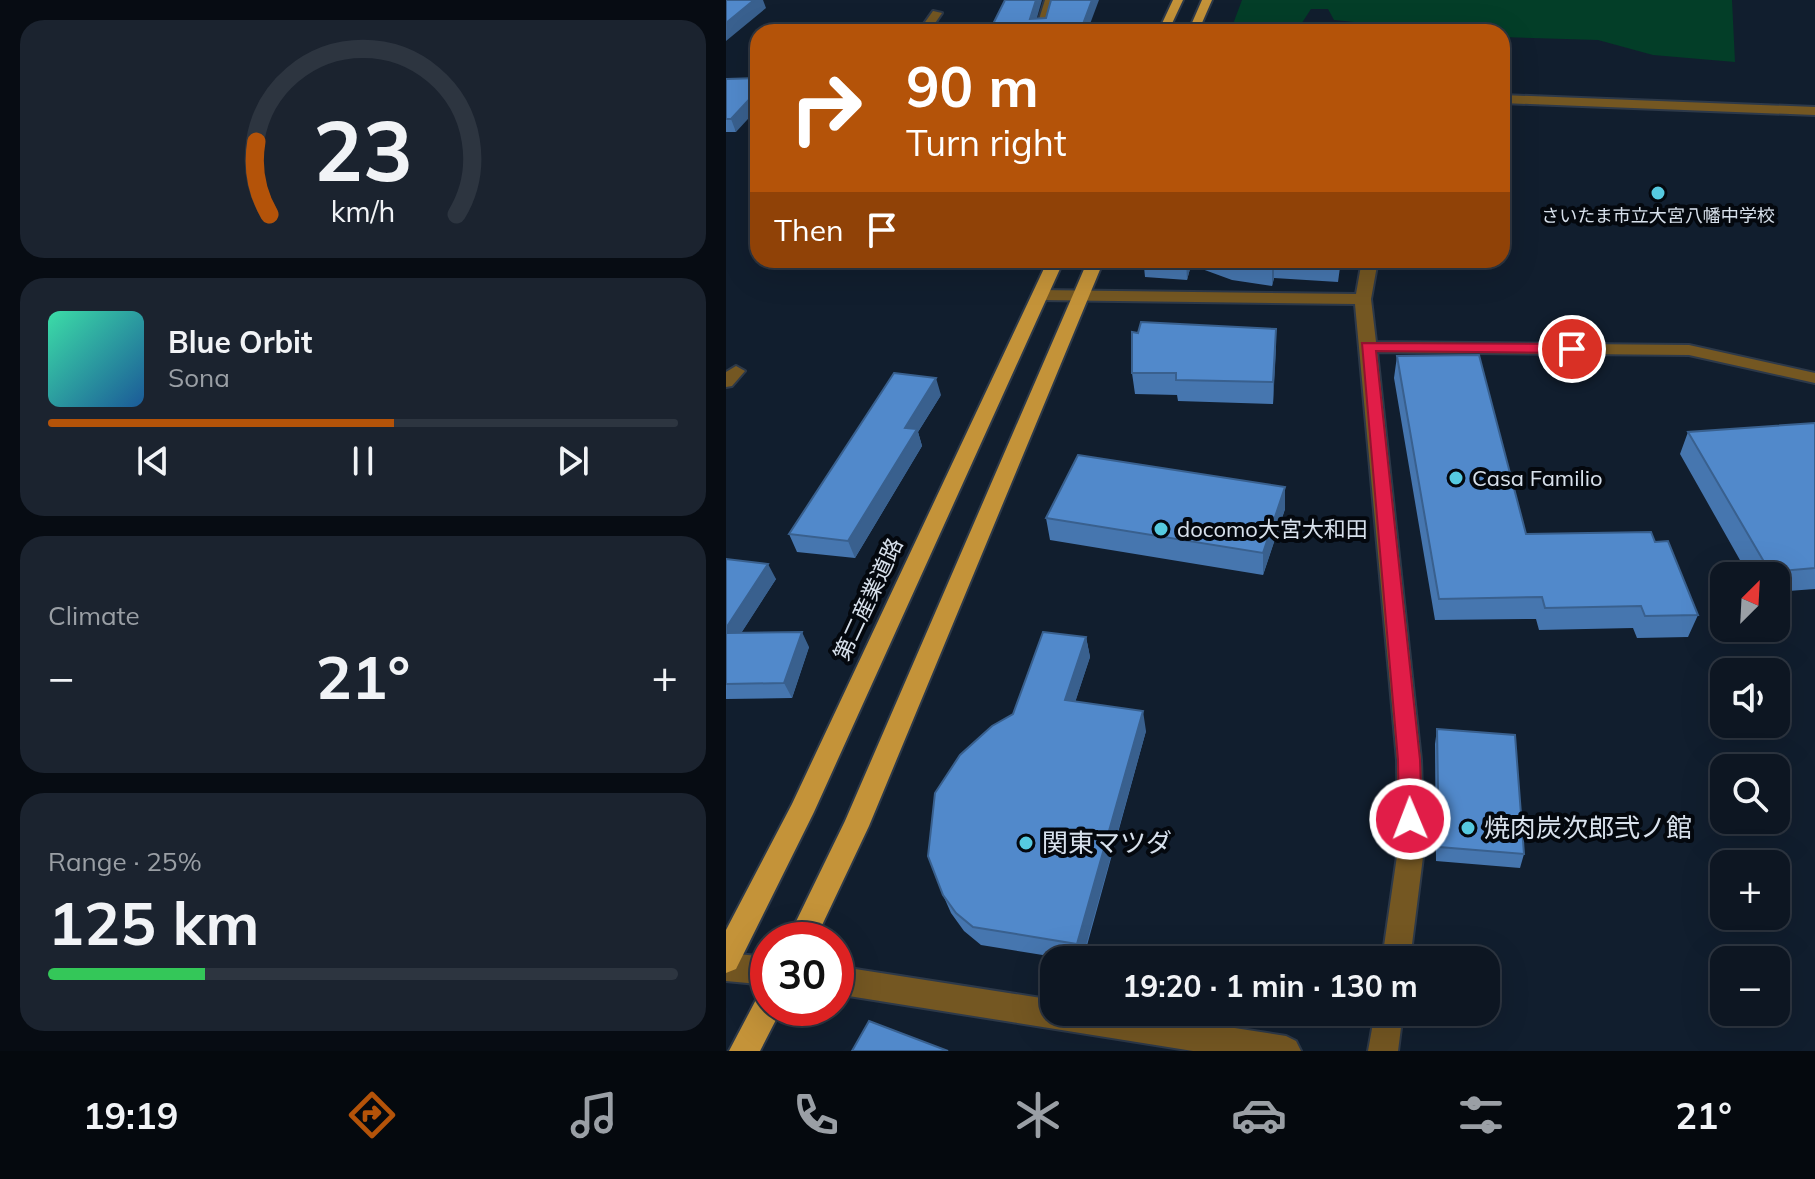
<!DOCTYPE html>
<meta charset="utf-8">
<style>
body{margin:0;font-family:Mulish,"Noto Sans JP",sans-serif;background:#1b232f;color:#f1f3f6;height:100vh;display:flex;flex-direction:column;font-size:30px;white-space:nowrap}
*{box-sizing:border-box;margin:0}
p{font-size:26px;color:#9a9fa5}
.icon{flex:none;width:44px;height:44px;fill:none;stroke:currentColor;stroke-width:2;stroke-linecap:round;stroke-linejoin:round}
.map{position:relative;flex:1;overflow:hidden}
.side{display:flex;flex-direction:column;gap:20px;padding:20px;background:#070c13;width:726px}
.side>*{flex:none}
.top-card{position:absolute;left:24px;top:24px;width:760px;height:244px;border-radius:24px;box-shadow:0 8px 32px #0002,0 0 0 2px #2d3540;background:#b45309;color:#fff;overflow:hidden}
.needle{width:52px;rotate:24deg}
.buttons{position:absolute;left:984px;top:562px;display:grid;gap:16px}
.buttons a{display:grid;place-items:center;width:80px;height:80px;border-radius:16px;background:#0d1622;box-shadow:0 8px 32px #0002,0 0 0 2px #2d3540;font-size:40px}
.speed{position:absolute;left:24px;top:922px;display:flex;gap:16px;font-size:40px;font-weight:700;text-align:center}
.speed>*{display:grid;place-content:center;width:104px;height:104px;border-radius:50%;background:#0d1622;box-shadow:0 8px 32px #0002,0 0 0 2px #2d3540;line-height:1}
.speed .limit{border:12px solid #d22;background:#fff;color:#111}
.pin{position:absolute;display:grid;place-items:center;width:68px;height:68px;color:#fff;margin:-34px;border:4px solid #fff;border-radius:50%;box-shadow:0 2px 8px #0007}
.me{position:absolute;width:88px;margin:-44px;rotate:359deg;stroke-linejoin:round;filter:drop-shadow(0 0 6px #0008)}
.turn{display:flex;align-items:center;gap:28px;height:168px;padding:0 24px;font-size:36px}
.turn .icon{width:104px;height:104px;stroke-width:2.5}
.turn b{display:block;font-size:56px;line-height:68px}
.then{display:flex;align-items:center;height:76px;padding:0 24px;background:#0003;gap:16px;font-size:30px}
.big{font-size:60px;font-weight:700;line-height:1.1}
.side .tile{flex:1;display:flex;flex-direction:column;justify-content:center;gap:12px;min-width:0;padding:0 28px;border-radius:24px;background:#1b232f}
.side .dial{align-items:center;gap:0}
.dial svg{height:208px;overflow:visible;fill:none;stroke:#2d3540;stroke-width:7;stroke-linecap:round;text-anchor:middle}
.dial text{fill:#f1f3f6;stroke:none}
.song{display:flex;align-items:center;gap:24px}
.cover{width:96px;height:96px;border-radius:12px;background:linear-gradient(135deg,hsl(160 70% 55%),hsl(210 70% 35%))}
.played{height:8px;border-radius:4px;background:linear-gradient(90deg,#b45309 55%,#2d3540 55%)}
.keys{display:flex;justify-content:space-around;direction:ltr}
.heat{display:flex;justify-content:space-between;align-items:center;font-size:44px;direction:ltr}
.charge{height:12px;border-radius:6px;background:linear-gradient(90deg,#34c759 25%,#2d3540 0)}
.trip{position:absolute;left:314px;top:946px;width:460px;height:80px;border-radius:24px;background:#0d1622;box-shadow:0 8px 32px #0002,0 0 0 2px #2d3540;font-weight:700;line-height:80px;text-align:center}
.tabs{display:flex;height:128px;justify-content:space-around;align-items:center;background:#05090e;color:#9a9fa5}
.tabs .icon{width:56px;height:56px}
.tabs .current{color:#b45309}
.tabs b{font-size:36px;color:#f1f3f6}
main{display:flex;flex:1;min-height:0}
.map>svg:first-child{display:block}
</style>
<main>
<section class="side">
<div class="tile dial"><svg viewBox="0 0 100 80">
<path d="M14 69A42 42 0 1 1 86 69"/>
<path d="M14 69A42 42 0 0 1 9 41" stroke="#b45309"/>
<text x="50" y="56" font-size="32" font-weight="700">23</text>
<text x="50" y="72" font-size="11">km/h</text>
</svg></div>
<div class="tile">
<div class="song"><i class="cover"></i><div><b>Blue Orbit</b><p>Sona</p></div></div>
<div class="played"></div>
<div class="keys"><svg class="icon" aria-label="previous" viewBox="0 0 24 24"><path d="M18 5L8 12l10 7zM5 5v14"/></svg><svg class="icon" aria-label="pause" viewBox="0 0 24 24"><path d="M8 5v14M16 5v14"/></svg><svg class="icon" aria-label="next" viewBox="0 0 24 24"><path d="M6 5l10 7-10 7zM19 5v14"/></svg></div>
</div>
<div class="tile"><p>Climate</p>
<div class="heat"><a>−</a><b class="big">21°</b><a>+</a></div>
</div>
<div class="tile"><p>Range · 25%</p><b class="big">125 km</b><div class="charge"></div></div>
</section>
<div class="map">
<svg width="1089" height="1051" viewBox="0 0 1089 1051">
<rect width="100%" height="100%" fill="#111e2e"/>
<!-- green -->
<path fill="#033e28" d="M 516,0 L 1006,0 L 1009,62 L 927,55 L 872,40 L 776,37 L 776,32 L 654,32 L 657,25 L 608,20 L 602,9 L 585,9 L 570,32 L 504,32 Z"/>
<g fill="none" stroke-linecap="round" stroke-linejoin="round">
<!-- street casing -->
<g stroke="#2d3949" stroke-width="4">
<path id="street" d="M 319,0 L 329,0 L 319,32 L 309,32 Z
M 207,11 L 216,13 L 203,32 L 192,32 Z
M 776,95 L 1089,107 L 1089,115 L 776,103 Z
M 636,260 L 652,260 L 645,299 L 650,342 L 963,345 L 1089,373 L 1089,383 L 963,355 L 651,352 L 695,760 L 698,849 L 684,960 L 656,960 L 672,849 L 671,760 L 629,304 L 314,300 L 306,295 L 314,290 L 630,294 Z
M 10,366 L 19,371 L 6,386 L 0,387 L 0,372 Z
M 0,953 L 42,957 L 42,985 L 0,981 Z
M 110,966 L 328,1000 L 328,1012 L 405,1012 L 560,1036 L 570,1041 L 575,1051 L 467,1051 L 110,994 Z
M 649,1012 L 677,1012 L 672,1051 L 642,1051 Z"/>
</g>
<!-- primary casing -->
<g stroke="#2d3949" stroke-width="4">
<path id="primary" d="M 447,0 L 457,0 L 442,32 L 432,32 Z
M 476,0 L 486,0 L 472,32 L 462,32 Z
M 322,260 L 338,260 L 88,812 L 10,969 L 0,973 L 0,930 L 66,804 Z
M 362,260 L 378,260 L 143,826 L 89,940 L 61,940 L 119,821 Z
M 42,992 L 42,1008 L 56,1008 L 34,1051 L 3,1051 L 32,996 Z"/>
</g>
<!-- street -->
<use href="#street" fill="#745722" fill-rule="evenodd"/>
<!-- primary -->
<use href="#primary" fill="#c49339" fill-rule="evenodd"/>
</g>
<!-- wall -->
<path fill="#4676af" d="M 0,79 L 10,132 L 0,132 Z
M 414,260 L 615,260 L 612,282 L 548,278 L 546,286 L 506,280 L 465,265 L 461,280 L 419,277 L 418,267 L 415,267 Z
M 550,329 L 547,404 L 452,401 L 451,395 L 409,394 L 406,373 Z
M 671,356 L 800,534 L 929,542 L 972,615 L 962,637 L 911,638 L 907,628 L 813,630 L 810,619 L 709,620 L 668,378 Z
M 215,395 L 192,432 L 196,446 L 129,558 L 71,552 L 63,534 Z
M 1089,423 L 1089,589 L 1050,592 L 1050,576 L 1023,576 L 954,454 L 962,432 Z
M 559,487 L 559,509 L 537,575 L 324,540 L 320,518 Z
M 0,559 L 50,579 L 15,633 L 83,647 L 66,698 L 0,699 Z
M 360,637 L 364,657 L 349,702 L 420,731 L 357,960 L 348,960 L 255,945 L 238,931 L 225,913 L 217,895 L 287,714 Z
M 711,729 L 798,854 L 794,868 L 710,861 L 709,744 Z"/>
<!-- shaded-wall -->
<path fill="#39608e" d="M 28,0 L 37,0 L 40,8 L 0,41 L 0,23 Z
M 310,0 L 316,0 L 307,32 L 304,19 Z
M 366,0 L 373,0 L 361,32 L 354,32 Z
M 32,90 L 32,108 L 10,132 L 5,119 Z
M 460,260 L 465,260 L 465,265 L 461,280 Z
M 548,260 L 548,278 L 546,286 L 546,266 Z
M 550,329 L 550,350 L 547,404 L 547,382 Z
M 210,378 L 215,395 L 192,432 L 196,446 L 129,558 L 122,541 L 179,428 Z
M 559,487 L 559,509 L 537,575 L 537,553 Z
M 42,564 L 50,579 L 5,649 L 0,640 L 0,628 Z
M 76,632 L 83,647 L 66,698 L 58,683 Z
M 360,637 L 364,657 L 343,721 L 339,700 Z
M 417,711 L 420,731 L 356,960 L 351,944 Z"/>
<!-- building -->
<path fill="#5189cb" stroke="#39608e" stroke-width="2" d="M 0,0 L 28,0 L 0,23 Z
M 279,0 L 310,0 L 304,19 L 320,18 L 325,0 L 366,0 L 354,32 L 263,32 Z
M 32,78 L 32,90 L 5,119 L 0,119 L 0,79 Z
M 505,260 L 548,260 L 546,266 Z
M 575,260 L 614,260 L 613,262 Z
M 415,322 L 550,329 L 547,382 L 450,380 L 450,373 L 406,373 L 406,332 L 412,333 Z
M 753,355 L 800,534 L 925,532 L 929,542 L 942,541 L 972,615 L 919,616 L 915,606 L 819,608 L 816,597 L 713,599 L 671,356 Z
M 168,373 L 210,378 L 179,428 L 191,429 L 122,541 L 63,534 Z
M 1089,423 L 1089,568 L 1044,572 L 962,432 Z
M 352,455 L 559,487 L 537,553 L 320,518 Z
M 0,559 L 42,564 L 0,628 Z
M 76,632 L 58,683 L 0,684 L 0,633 Z
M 317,632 L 360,637 L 339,700 L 417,711 L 351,944 L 247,927 L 230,913 L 217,895 L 202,856 L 209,793 L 234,755 L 266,726 L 287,714 Z
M 711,729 L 789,735 L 798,854 L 713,847 Z
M 143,1021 L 222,1051 L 126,1051 Z"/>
<!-- route -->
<path fill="#e11d48" stroke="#92132f" stroke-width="2" d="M 636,343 L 846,344 L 853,349 L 846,353 L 650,351 L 694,760 L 696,819 L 692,827 L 684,830 L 676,827 L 673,819 L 672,760 Z"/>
<!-- markers -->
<g fill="#56cae0" stroke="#04080e" stroke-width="3">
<circle cx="932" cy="193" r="8"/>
<circle cx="730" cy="478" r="8"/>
<circle cx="435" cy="529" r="8"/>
<circle cx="742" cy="828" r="8"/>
<circle cx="300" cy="843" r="8"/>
</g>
<g text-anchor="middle" stroke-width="8" stroke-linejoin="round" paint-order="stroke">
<!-- far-poi labels -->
<g font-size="18" fill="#d8e1ec" stroke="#04080e">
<text x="932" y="222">さいたま市立大宮八幡中学校</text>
</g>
<!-- poi labels -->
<g font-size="22" fill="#d8e1ec" stroke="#04080e" text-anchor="start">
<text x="746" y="486">Casa Familio</text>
<text x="451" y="537">docomo大宮大和田</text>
</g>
<!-- street labels -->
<g font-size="22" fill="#d8e1ec" stroke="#04080e">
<text transform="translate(142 599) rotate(-65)" y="8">第二産業道路</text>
</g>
<!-- near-poi labels -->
<g font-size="26" fill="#d8e1ec" stroke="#04080e" text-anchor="start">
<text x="758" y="837">焼肉炭次郎弐ノ館</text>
<text x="316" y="852">関東マツダ</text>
</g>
</g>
</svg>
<div class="buttons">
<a><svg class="needle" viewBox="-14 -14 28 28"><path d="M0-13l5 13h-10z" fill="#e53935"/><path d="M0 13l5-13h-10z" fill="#9a9fa5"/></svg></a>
<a><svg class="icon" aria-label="sound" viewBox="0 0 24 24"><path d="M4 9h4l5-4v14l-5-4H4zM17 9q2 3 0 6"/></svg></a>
<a><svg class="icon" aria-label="search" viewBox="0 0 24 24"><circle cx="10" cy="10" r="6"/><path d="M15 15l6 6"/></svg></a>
<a>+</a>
<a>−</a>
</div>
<div class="speed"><div class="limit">30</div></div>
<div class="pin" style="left:846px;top:349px;background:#d93025"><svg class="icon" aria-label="arrive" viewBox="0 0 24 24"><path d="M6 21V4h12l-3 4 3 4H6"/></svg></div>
<svg class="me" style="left:684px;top:819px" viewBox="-20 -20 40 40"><circle r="17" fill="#e11d48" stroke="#fff" stroke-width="3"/><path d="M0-11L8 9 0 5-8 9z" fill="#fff"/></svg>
<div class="trip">19:20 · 1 min · 130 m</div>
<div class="top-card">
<div class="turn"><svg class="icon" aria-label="right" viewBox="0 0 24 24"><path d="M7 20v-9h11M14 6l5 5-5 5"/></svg><div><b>90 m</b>Turn right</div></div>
<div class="then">Then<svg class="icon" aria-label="arrive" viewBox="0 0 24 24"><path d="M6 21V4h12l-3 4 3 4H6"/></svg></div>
</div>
</div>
</main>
<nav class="tabs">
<b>19:19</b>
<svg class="icon current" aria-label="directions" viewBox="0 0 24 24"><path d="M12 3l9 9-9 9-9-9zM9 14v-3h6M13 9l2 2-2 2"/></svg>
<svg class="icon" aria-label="music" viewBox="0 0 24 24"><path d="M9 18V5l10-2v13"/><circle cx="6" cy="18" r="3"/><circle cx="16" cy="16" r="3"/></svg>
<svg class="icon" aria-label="phone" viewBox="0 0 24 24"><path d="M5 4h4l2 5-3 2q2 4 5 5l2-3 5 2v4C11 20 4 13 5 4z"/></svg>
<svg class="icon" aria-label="climate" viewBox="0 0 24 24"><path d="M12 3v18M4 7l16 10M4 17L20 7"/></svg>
<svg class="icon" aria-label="car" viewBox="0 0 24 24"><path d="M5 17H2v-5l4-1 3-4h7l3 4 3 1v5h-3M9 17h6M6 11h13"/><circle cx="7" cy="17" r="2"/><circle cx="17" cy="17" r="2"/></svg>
<svg class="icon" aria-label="filters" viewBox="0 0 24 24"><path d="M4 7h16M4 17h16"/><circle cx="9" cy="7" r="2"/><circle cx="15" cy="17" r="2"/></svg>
<b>21°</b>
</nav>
